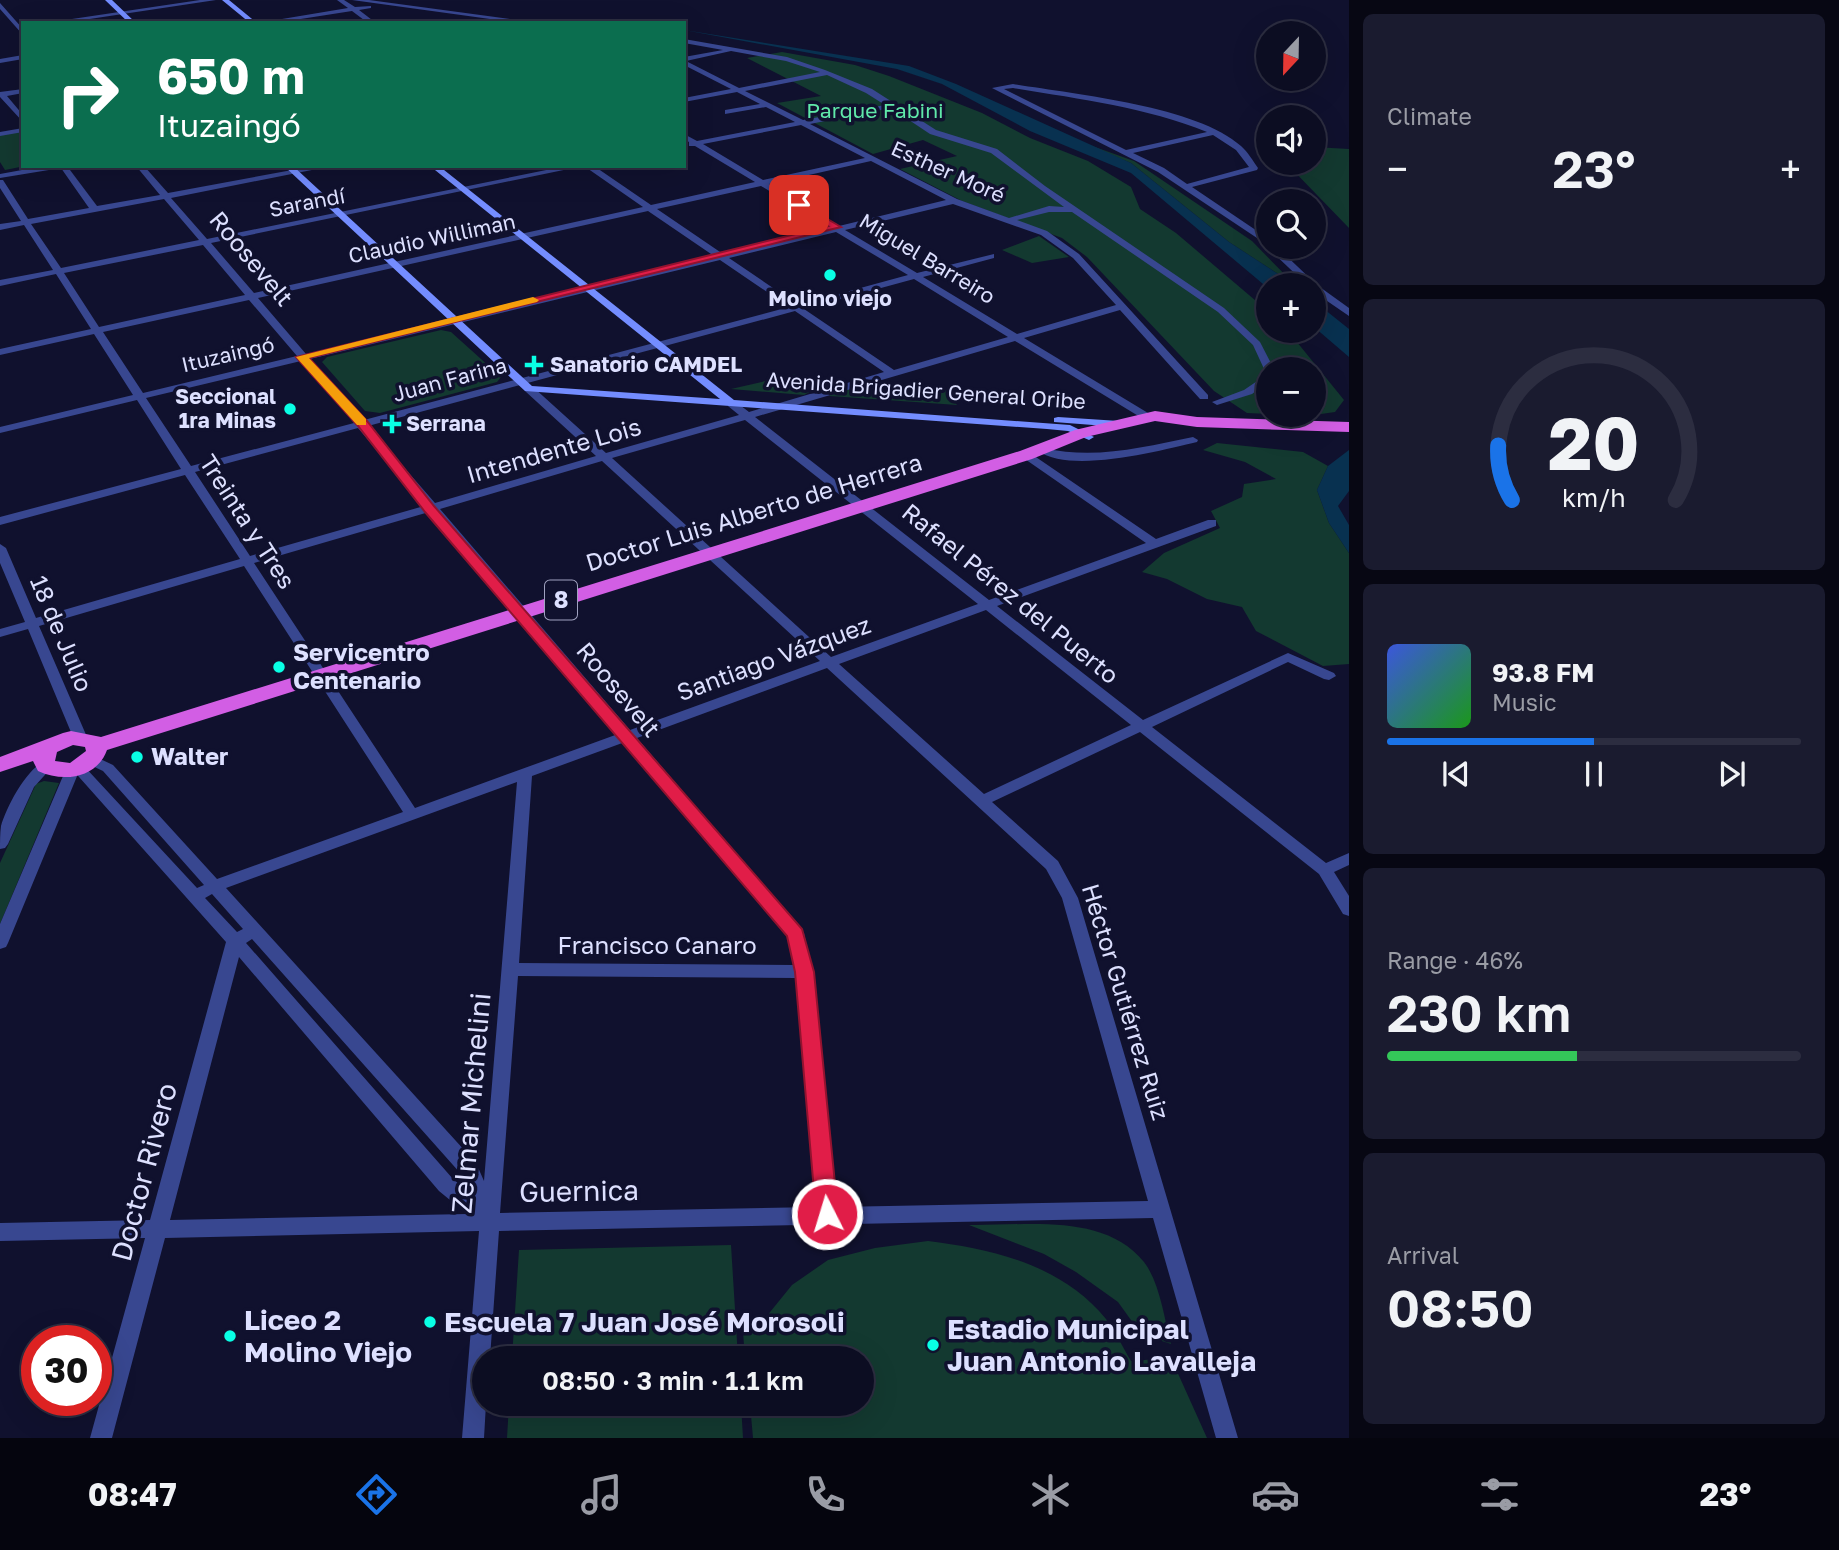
<!DOCTYPE html>
<meta charset="utf-8">
<style>
body{margin:0;font-family:"Golos Text",sans-serif;background:#1a1b2f;color:#f1f3f6;height:100vh;display:flex;flex-direction:column;font-size:26px;white-space:nowrap}
*{box-sizing:border-box;margin:0}
p{font-size:23px;color:#9a9ca5}
.icon{flex:none;width:38px;height:38px;fill:none;stroke:currentColor;stroke-width:2;stroke-linecap:round;stroke-linejoin:round}
.map{position:relative;flex:1;overflow:hidden}
.details{display:flex;flex-direction:column;gap:14px;padding:14px;background:#070713;width:490px}
.details>*{flex:none}
.banner{position:absolute;left:21px;top:21px;width:665px;height:147px;border-radius:0px;box-shadow:0 7px 28px #0002,0 0 0 2px #2c2d40;background:#0b6e4f;color:#fff;overflow:hidden}
.needle{width:46px;rotate:202deg}
.buttons{position:absolute;left:1256px;top:21px;display:grid;gap:14px}
.buttons a{display:grid;place-items:center;width:70px;height:70px;border-radius:50%;background:#0c0d22;box-shadow:0 7px 28px #0002,0 0 0 2px #2c2d40;font-size:35px}
.speed{position:absolute;left:21px;top:1325px;display:flex;gap:14px;font-size:35px;font-weight:700;text-align:center}
.speed>*{display:grid;place-content:center;width:91px;height:91px;border-radius:50%;background:#0c0d22;box-shadow:0 7px 28px #0002,0 0 0 2px #2c2d40;line-height:1}
.speed .limit{border:10px solid #d22;background:#fff;color:#111}
.pin{position:absolute;display:grid;place-items:center;width:60px;height:60px;color:#fff;margin:-30px;border-radius:14px;box-shadow:0 4px 10px #0006}
.me{position:absolute;width:77px;margin:-38px;rotate:355deg;stroke-linejoin:round;filter:drop-shadow(0 0 5px #0008)}
.turn{display:flex;align-items:center;gap:24px;height:147px;padding:0 21px;font-size:32px}
.turn .icon{width:91px;height:91px;stroke-width:2.5}
.turn b{display:block;font-size:49px;line-height:60px}
.big{font-size:52px;font-weight:600;line-height:1.1}
.details .card{flex:1;display:flex;flex-direction:column;justify-content:center;gap:10px;min-width:0;padding:0 24px;border-radius:10px;background:#1a1b2f}
.details .dial{align-items:center;gap:0}
.dial svg{height:182px;overflow:visible;fill:none;stroke:#2c2d40;stroke-width:7;stroke-linecap:round;text-anchor:middle}
.dial text{fill:#f1f3f6;stroke:none}
.song{display:flex;align-items:center;gap:21px}
.cover{width:84px;height:84px;border-radius:10px;background:linear-gradient(135deg,hsl(230 70% 55%),hsl(120 70% 35%))}
.played{height:7px;border-radius:4px;background:linear-gradient(90deg,#1a73e8 50%,#2c2d40 50%)}
.keys{display:flex;justify-content:space-around;direction:ltr}
.heat{display:flex;justify-content:space-between;align-items:center;font-size:38px;direction:ltr}
.charge{height:10px;border-radius:5px;background:linear-gradient(90deg,#34c759 46%,#2c2d40 0)}
.trip{position:absolute;left:472px;top:1346px;width:402px;height:70px;border-radius:35px;background:#0c0d22;box-shadow:0 7px 28px #0002,0 0 0 2px #2c2d40;font-weight:600;line-height:70px;text-align:center}
.tabs{display:flex;height:112px;justify-content:space-around;align-items:center;background:#05050e;color:#9a9ca5}
.tabs .icon{width:49px;height:49px}
.tabs .selected{color:#1a73e8}
.tabs b{font-size:32px;color:#f1f3f6}
main{display:flex;flex:1;min-height:0}
.map>svg:first-child{display:block}
</style>
<main>
<div class="map">
<svg width="1349" height="1438" viewBox="0 0 1349 1438">
<rect width="100%" height="100%" fill="#10112e"/>
<!-- green -->
<path fill="#133930" d="M 782,52 L 855,65 L 889,76 L 982,113 L 1030,138 L 1088,161 L 1131,187 L 1140,209 L 1176,233 L 1269,312 L 1269,331 L 1288,331 L 1344,400 L 1335,412 L 1307,416 L 1275,415 L 1314,415 L 1314,369 L 1269,369 L 1269,414 L 1247,413 L 1214,391 L 1087,257 L 1062,238 L 962,201 L 900,169 L 957,156 L 923,140 L 873,154 L 777,103 L 821,96 L 747,58 Z
M 23,131 L 23,166 L 25,166 L 5,170 L 0,162 L 0,135 Z
M 1067,137 L 1134,161 L 1252,241 L 1295,285 L 1229,242 L 1131,163 Z
M 1314,147 L 1349,149 L 1349,228 L 1286,163 L 1314,163 Z
M 1039,236 L 1069,257 L 1032,263 L 1002,250 Z
M 441,330 L 451,332 L 501,377 L 497,382 L 380,413 L 365,411 L 322,362 L 327,357 Z
M 796,374 L 815,389 L 804,395 L 731,389 Z
M 871,381 C 898,391 898,383 922,385 C 930,385 935,389 944,388 L 957,405 L 830,396 L 829,393 Z
M 1217,443 L 1303,452 L 1328,466 L 1317,490 L 1329,523 L 1349,553 L 1349,664 L 1323,666 L 1256,631 L 1242,607 L 1207,599 L 1167,579 L 1142,572 L 1164,553 L 1220,528 L 1211,511 L 1242,497 L 1244,484 L 1276,479 L 1245,462 L 1203,450 Z
M 44,781 L 59,783 L 0,924 L 0,863 L 36,784 Z
M 969,1225 C 1025,1226 1104,1212 1144,1262 C 1160,1283 1164,1318 1171,1344 L 1141,1334 L 1118,1302 L 1076,1272 L 1044,1254 Z
M 928,1241 C 993,1249 1062,1265 1106,1319 C 1116,1332 1123,1348 1131,1361 L 1171,1358 L 1207,1438 L 753,1438 L 750,1404 L 863,1404 L 863,1358 L 745,1358 L 743,1332 L 762,1322 L 792,1285 L 828,1260 L 875,1248 Z
M 731,1245 L 738,1358 L 512,1358 L 519,1250 Z
M 509,1404 L 741,1404 L 743,1438 L 507,1438 Z"/>
<!-- water -->
<path fill="#083150" d="M 684,30 L 909,66 L 956,84 L 1131,163 L 1229,242 L 1295,285 L 1269,285 L 1269,289 L 1131,173 L 1030,131 L 942,84 L 897,69 Z
M 1314,301 L 1349,329 L 1349,357 L 1314,327 Z
M 1349,450 L 1349,491 L 1338,506 L 1349,525 L 1349,553 L 1329,523 L 1317,490 L 1328,466 Z"/>
<g fill="none" stroke-linecap="round" stroke-linejoin="round">
<!-- minor -->
<path fill="#384790" fill-rule="evenodd" d="M 200,0 L 216,0 L 63,23 L 45,23 Z
M 337,0 L 344,0 L 355,7 L 371,6 L 371,8 L 359,10 L 376,23 L 368,23 L 352,11 L 275,23 L 258,23 L 348,8 Z
M 352,0 L 369,0 L 539,23 L 519,23 Z
M 0,3 L 23,29 L 23,35 L 0,9 Z
M 684,39 L 787,57 L 825,70 L 872,89 L 936,130 L 997,149 L 1045,186 L 1224,308 L 1260,342 L 1274,369 L 1265,371 L 1253,345 L 1218,312 L 1072,212 L 1049,212 L 1017,220 L 1047,231 L 1079,254 L 1208,395 L 1208,399 L 1200,399 L 1120,310 L 1024,338 L 1153,416 L 1153,420 L 1145,420 L 1015,341 L 755,417 L 989,600 L 1146,543 L 1022,457 L 1022,453 L 1030,453 L 1156,539 L 1208,520 L 1216,520 L 1216,526 L 997,606 L 1143,720 L 1288,653 L 1334,673 L 1336,676 L 1329,680 L 1324,679 L 1288,662 L 1152,727 L 1326,863 L 1349,853 L 1349,865 L 1334,872 L 1349,896 L 1349,916 L 1343,914 L 1319,874 L 1140,732 L 992,802 L 1058,861 L 1078,898 L 1238,1438 L 1216,1438 L 1153,1218 L 499,1231 L 490,1358 L 485,1358 L 486,1404 L 484,1438 L 462,1438 L 479,1231 L 165,1238 L 112,1438 L 90,1438 L 145,1238 L 0,1241 L 0,1223 L 150,1220 L 226,942 L 71,768 L 73,765 L 83,765 L 197,888 L 204,885 L 103,771 L 86,763 L 84,760 L 86,757 L 96,757 L 113,765 L 217,879 L 403,812 L 244,566 L 39,626 L 87,737 L 85,740 L 80,742 L 73,737 L 28,629 L 0,637 L 0,629 L 25,622 L 0,563 L 0,544 L 6,548 L 36,618 L 240,559 L 185,475 L 0,525 L 0,517 L 181,469 L 137,400 L 0,433 L 0,427 L 133,395 L 94,334 L 0,355 L 0,349 L 91,329 L 56,274 L 0,286 L 0,280 L 53,270 L 24,225 L 0,230 L 0,224 L 21,221 L 0,188 L 0,180 L 3,180 L 28,219 L 89,208 L 61,168 L 0,178 L 0,174 L 44,166 L 67,166 L 97,206 L 160,195 L 136,166 L 144,166 L 168,193 L 314,166 L 332,166 L 171,198 L 207,239 L 566,166 L 583,166 L 211,243 L 254,293 L 643,207 L 584,166 L 594,166 L 651,205 L 755,182 L 695,146 L 689,146 L 689,142 L 684,139 L 684,134 L 697,141 L 795,122 L 766,107 L 725,114 L 725,110 L 760,104 L 737,92 L 684,102 L 684,98 L 731,89 L 684,65 L 684,57 L 723,50 L 684,43 ZM 731,51 L 786,61 L 820,72 L 739,88 L 686,61 ZM 827,75 L 866,93 L 885,105 L 803,120 L 745,91 ZM 891,108 L 930,134 L 991,153 L 1064,207 L 1049,206 L 1009,218 L 957,199 L 810,124 ZM 801,125 L 865,158 L 763,180 L 703,144 ZM 871,161 L 946,200 L 839,226 L 769,184 ZM 761,186 L 830,228 L 723,254 L 657,209 ZM 164,199 L 199,240 L 61,268 L 31,224 ZM 953,204 L 1041,235 L 1073,258 L 1116,305 L 1017,334 L 923,277 L 994,258 L 994,254 L 917,273 L 845,230 ZM 648,211 L 714,256 L 306,354 L 258,298 ZM 836,232 L 908,275 L 798,305 L 729,258 ZM 203,245 L 245,295 L 99,327 L 64,273 ZM 720,260 L 789,307 L 364,420 L 310,359 ZM 914,279 L 1008,337 L 894,370 L 804,309 ZM 249,300 L 297,356 L 143,393 L 103,332 ZM 795,311 L 884,372 L 749,412 L 736,402 L 728,402 L 728,406 L 739,415 L 606,453 L 533,387 L 525,387 L 525,391 L 596,456 L 435,503 L 368,426 ZM 301,361 L 354,423 L 191,466 L 146,398 ZM 745,420 L 978,604 L 831,657 L 612,458 ZM 358,428 L 424,506 L 250,556 L 195,472 ZM 602,461 L 820,661 L 630,730 L 440,509 ZM 429,512 L 618,734 L 415,808 L 254,563 ZM 986,610 L 1131,725 L 984,794 L 839,664 ZM 827,668 L 1046,869 L 1062,898 L 1148,1201 L 836,1207 L 812,972 L 804,933 L 637,738 ZM 625,742 L 788,935 L 794,965 L 519,963 L 532,776 ZM 517,782 L 484,1181 L 476,1163 L 226,888 ZM 212,894 L 243,929 L 237,932 L 205,898 ZM 252,939 L 461,1174 L 469,1192 L 453,1179 L 246,943 ZM 239,957 L 439,1191 L 467,1214 L 170,1220 ZM 518,976 L 796,978 L 817,1207 L 500,1213 Z
M 23,55 L 23,59 L 0,63 L 0,59 Z
M 1013,84 C 1073,94 1197,106 1241,146 C 1248,152 1253,161 1258,168 L 1257,170 L 1192,187 L 1269,239 L 1269,247 L 1277,247 L 1317,285 L 1349,308 L 1349,316 L 1314,292 L 1314,285 L 1307,285 L 1269,249 L 1269,246 L 1158,172 L 992,88 ZM 1013,88 C 1079,99 1145,107 1207,132 L 1126,150 L 1004,89 ZM 1213,135 L 1236,150 L 1249,167 L 1187,184 L 1164,168 L 1133,153 Z
M 23,89 L 23,93 L 7,96 L 23,115 L 23,122 L 0,97 L 0,92 Z
M 23,128 L 23,132 L 0,136 L 0,132 Z
M 1269,373 L 1269,381 L 1252,394 L 1217,405 L 1212,402 L 1244,390 Z
M 1193,437 L 1198,440 L 1197,442 C 1159,451 1071,474 1038,451 L 1044,448 C 1095,460 1143,447 1193,437 Z"/>
<!-- tertiary -->
<path fill="#384790" fill-rule="evenodd" d="M 46,761 L 53,766 L 34,787 L 8,844 L 5,848 L 0,849 C 0,842 0,833 1,826 C 6,808 27,767 46,761 Z
M 73,764 L 80,769 L 8,943 L 6,947 L 0,949 L 0,924 L 66,769 Z"/>
<!-- secondary -->
<path fill="#748dff" fill-rule="evenodd" d="M 105,0 L 112,0 L 136,23 L 129,23 Z
M 222,0 L 229,0 L 257,23 L 250,23 Z
M 284,166 L 293,166 L 532,386 L 720,399 L 430,166 L 439,166 L 734,400 L 1070,425 L 1094,437 L 1089,440 L 1068,431 L 1047,429 L 525,391 Z
M 1058,417 L 1119,421 L 1124,424 L 1119,427 L 1054,422 L 1054,418 Z"/>
<!-- trunk -->
<path fill="#d25ee4" fill-rule="evenodd" d="M 1155,411 L 1197,417 L 1349,422 L 1349,432 L 1197,427 L 1155,421 L 1086,437 L 1032,459 L 107,750 C 97,778 64,783 38,771 L 33,761 L 0,772 L 0,757 L 63,733 L 71,731 L 101,737 L 1020,451 L 1075,430 ZM 73,745 L 85,747 L 86,751 L 70,763 L 55,761 L 57,752 Z"/>
</g>
<!-- route -->
<path fill="#e11d48" stroke="#92132f" stroke-width="2" d="M 799,202 L 841,227 L 309,358 L 367,421 L 434,506 L 802,929 L 814,972 L 838,1214 L 835,1221 L 827,1224 L 819,1221 L 816,1214 L 795,972 L 787,936 L 425,512 L 358,426 L 296,357 L 828,226 L 796,207 Z"/>
<!-- slow -->
<path fill="#f59e0b" d="M 533,297 L 539,300 L 537,302 L 309,358 L 366,419 L 366,425 L 357,425 L 296,357 Z"/>
<!-- markers -->
<g fill="#09ffe5" stroke="#10112e" stroke-width="2.5">
<circle cx="830" cy="275" r="7"/>
<path d="M530.5 354.5h7v7h7v7h-7v7h-7v-7h-7v-7h7z"/>
<circle cx="290" cy="409" r="7"/>
<path d="M388.5 413.5h7v7h7v7h-7v7h-7v-7h-7v-7h7z"/>
<circle cx="279" cy="667" r="7"/>
<circle cx="137" cy="757" r="7"/>
<circle cx="430" cy="1322" r="7"/>
<circle cx="230" cy="1336" r="7"/>
<circle cx="933" cy="1345" r="7"/>
</g>
<g text-anchor="middle" stroke-width="7" stroke-linejoin="round" paint-order="stroke">
<!-- far-park labels -->
<g font-size="21" fill="#60e9aa" stroke="#10112e">
<text x="875" y="118">Parque Fabini</text>
</g>
<!-- far-street labels -->
<g font-size="21" fill="#dde0ff" stroke="#10112e">
<text transform="translate(948 172) rotate(24)" y="7">Esther Moré</text>
<text transform="translate(307 203) rotate(-11)" y="7">Sarandí</text>
<text transform="translate(432 239) rotate(-12)" y="7">Claudio Williman</text>
<text transform="translate(927 259) rotate(31)" y="7">Miguel Barreiro</text>
<text transform="translate(228 355) rotate(-13)" y="7">Ituzaingó</text>
<text transform="translate(450 380) rotate(-15)" y="7">Juan Farina</text>
<text transform="translate(926 391) rotate(4)" y="7">Avenida Brigadier General Oribe</text>
</g>
<!-- far-poi labels -->
<g font-size="21" font-weight="bold" fill="#dde0ff" stroke="#10112e" text-anchor="start">
<text x="830" y="306" text-anchor="middle">Molino viejo</text>
<text x="550" y="372">Sanatorio CAMDEL</text>
<text x="276" y="404" text-anchor="end">Seccional<tspan x="276" dy="24">1ra Minas</tspan></text>
<text x="406" y="431">Serrana</text>
</g>
<!-- shield labels -->
<rect fill="#10112e" stroke="#a0a2c0" stroke-width="2" x="545" y="580.5" width="32" height="39" rx="5"/>
<g font-size="23" font-weight="bold" fill="#dde0ff">
<text x="561" y="608">8</text>
</g>
<!-- street labels -->
<g font-size="24" fill="#dde0ff" stroke="#10112e">
<text transform="translate(251 259) rotate(50)" y="8">Roosevelt</text>
<text transform="translate(554 451) rotate(-16)" y="8">Intendente Lois</text>
<text transform="translate(754 513) rotate(-17)" y="8">Doctor Luis Alberto de Herrera</text>
<text transform="translate(247 522) rotate(57)" y="8">Treinta y Tres</text>
<text transform="translate(1010 594) rotate(39)" y="8">Rafael Pérez del Puerto</text>
<text transform="translate(61 634) rotate(67)" y="8">18 de Julio</text>
<text transform="translate(774 659) rotate(-20)" y="8">Santiago Vázquez</text>
<text transform="translate(618 690) rotate(50)" y="8">Roosevelt</text>
<text x="657" y="954">Francisco Canaro</text>
<text transform="translate(1125 1002) rotate(73)" y="8">Héctor Gutiérrez Ruiz</text>
</g>
<!-- poi labels -->
<g font-size="24" font-weight="bold" fill="#dde0ff" stroke="#10112e" text-anchor="start">
<text x="293" y="661">Servicentro<tspan x="293" dy="28">Centenario</tspan></text>
<text x="151" y="765">Walter</text>
</g>
<!-- near-street labels -->
<g font-size="28" fill="#dde0ff" stroke="#10112e">
<text transform="translate(471 1103) rotate(-85)" y="10">Zelmar Michelini</text>
<text transform="translate(144 1172) rotate(-75)" y="10">Doctor Rivero</text>
<text transform="translate(579 1191) rotate(-1)" y="10">Guernica</text>
</g>
<!-- near-poi labels -->
<g font-size="28" font-weight="bold" fill="#dde0ff" stroke="#10112e" text-anchor="start">
<text x="244" y="1330">Liceo 2<tspan x="244" dy="32">Molino Viejo</tspan></text>
<text x="444" y="1332">Escuela 7 Juan José Morosoli</text>
<text x="947" y="1339">Estadio Municipal<tspan x="947" dy="32">Juan Antonio Lavalleja</tspan></text>
</g>
</g>
</svg>
<div class="buttons">
<a><svg class="needle" viewBox="-14 -14 28 28"><path d="M0-13l5 13h-10z" fill="#e53935"/><path d="M0 13l5-13h-10z" fill="#9a9ca5"/></svg></a>
<a><svg class="icon" aria-label="sound" viewBox="0 0 24 24"><path d="M4 9h4l5-4v14l-5-4H4zM17 9q2 3 0 6"/></svg></a>
<a><svg class="icon" aria-label="search" viewBox="0 0 24 24"><circle cx="10" cy="10" r="6"/><path d="M15 15l6 6"/></svg></a>
<a>+</a>
<a>−</a>
</div>
<div class="speed"><div class="limit">30</div></div>
<div class="pin" style="left:799px;top:205px;background:#d93025"><svg class="icon" aria-label="arrive" viewBox="0 0 24 24"><path d="M6 21V4h12l-3 4 3 4H6"/></svg></div>
<svg class="me" style="left:827px;top:1214px" viewBox="-20 -20 40 40"><circle r="17" fill="#e11d48" stroke="#fff" stroke-width="3"/><path d="M0-11L8 9 0 5-8 9z" fill="#fff"/></svg>
<div class="trip">08:50 · 3 min · 1.1 km</div>
<div class="banner">
<div class="turn"><svg class="icon" aria-label="right" viewBox="0 0 24 24"><path d="M7 20v-9h11M14 6l5 5-5 5"/></svg><div><b>650 m</b>Ituzaingó</div></div>
</div>
</div>
<section class="details">
<div class="card"><p>Climate</p>
<div class="heat"><a>−</a><b class="big">23°</b><a>+</a></div>
</div>
<div class="card dial"><svg viewBox="0 0 100 80">
<path d="M14 69A42 42 0 1 1 86 69"/>
<path d="M14 69A42 42 0 0 1 8 45" stroke="#1a73e8"/>
<text x="50" y="56" font-size="32" font-weight="700">20</text>
<text x="50" y="72" font-size="11">km/h</text>
</svg></div>
<div class="card">
<div class="song"><i class="cover"></i><div><b>93.8 FM</b><p>Music</p></div></div>
<div class="played"></div>
<div class="keys"><svg class="icon" aria-label="previous" viewBox="0 0 24 24"><path d="M18 5L8 12l10 7zM5 5v14"/></svg><svg class="icon" aria-label="pause" viewBox="0 0 24 24"><path d="M8 5v14M16 5v14"/></svg><svg class="icon" aria-label="next" viewBox="0 0 24 24"><path d="M6 5l10 7-10 7zM19 5v14"/></svg></div>
</div>
<div class="card"><p>Range · 46%</p><b class="big">230 km</b><div class="charge"></div></div>
<div class="card"><p>Arrival</p><b class="big">08:50</b></div>
</section>
</main>
<nav class="tabs">
<b>08:47</b>
<svg class="icon selected" aria-label="directions" viewBox="0 0 24 24"><path d="M12 3l9 9-9 9-9-9zM9 14v-3h6M13 9l2 2-2 2"/></svg>
<svg class="icon" aria-label="music" viewBox="0 0 24 24"><path d="M9 18V5l10-2v13"/><circle cx="6" cy="18" r="3"/><circle cx="16" cy="16" r="3"/></svg>
<svg class="icon" aria-label="phone" viewBox="0 0 24 24"><path d="M5 4h4l2 5-3 2q2 4 5 5l2-3 5 2v4C11 20 4 13 5 4z"/></svg>
<svg class="icon" aria-label="climate" viewBox="0 0 24 24"><path d="M12 3v18M4 7l16 10M4 17L20 7"/></svg>
<svg class="icon" aria-label="car" viewBox="0 0 24 24"><path d="M5 17H2v-5l4-1 3-4h7l3 4 3 1v5h-3M9 17h6M6 11h13"/><circle cx="7" cy="17" r="2"/><circle cx="17" cy="17" r="2"/></svg>
<svg class="icon" aria-label="filters" viewBox="0 0 24 24"><path d="M4 7h16M4 17h16"/><circle cx="9" cy="7" r="2"/><circle cx="15" cy="17" r="2"/></svg>
<b>23°</b>
</nav>
